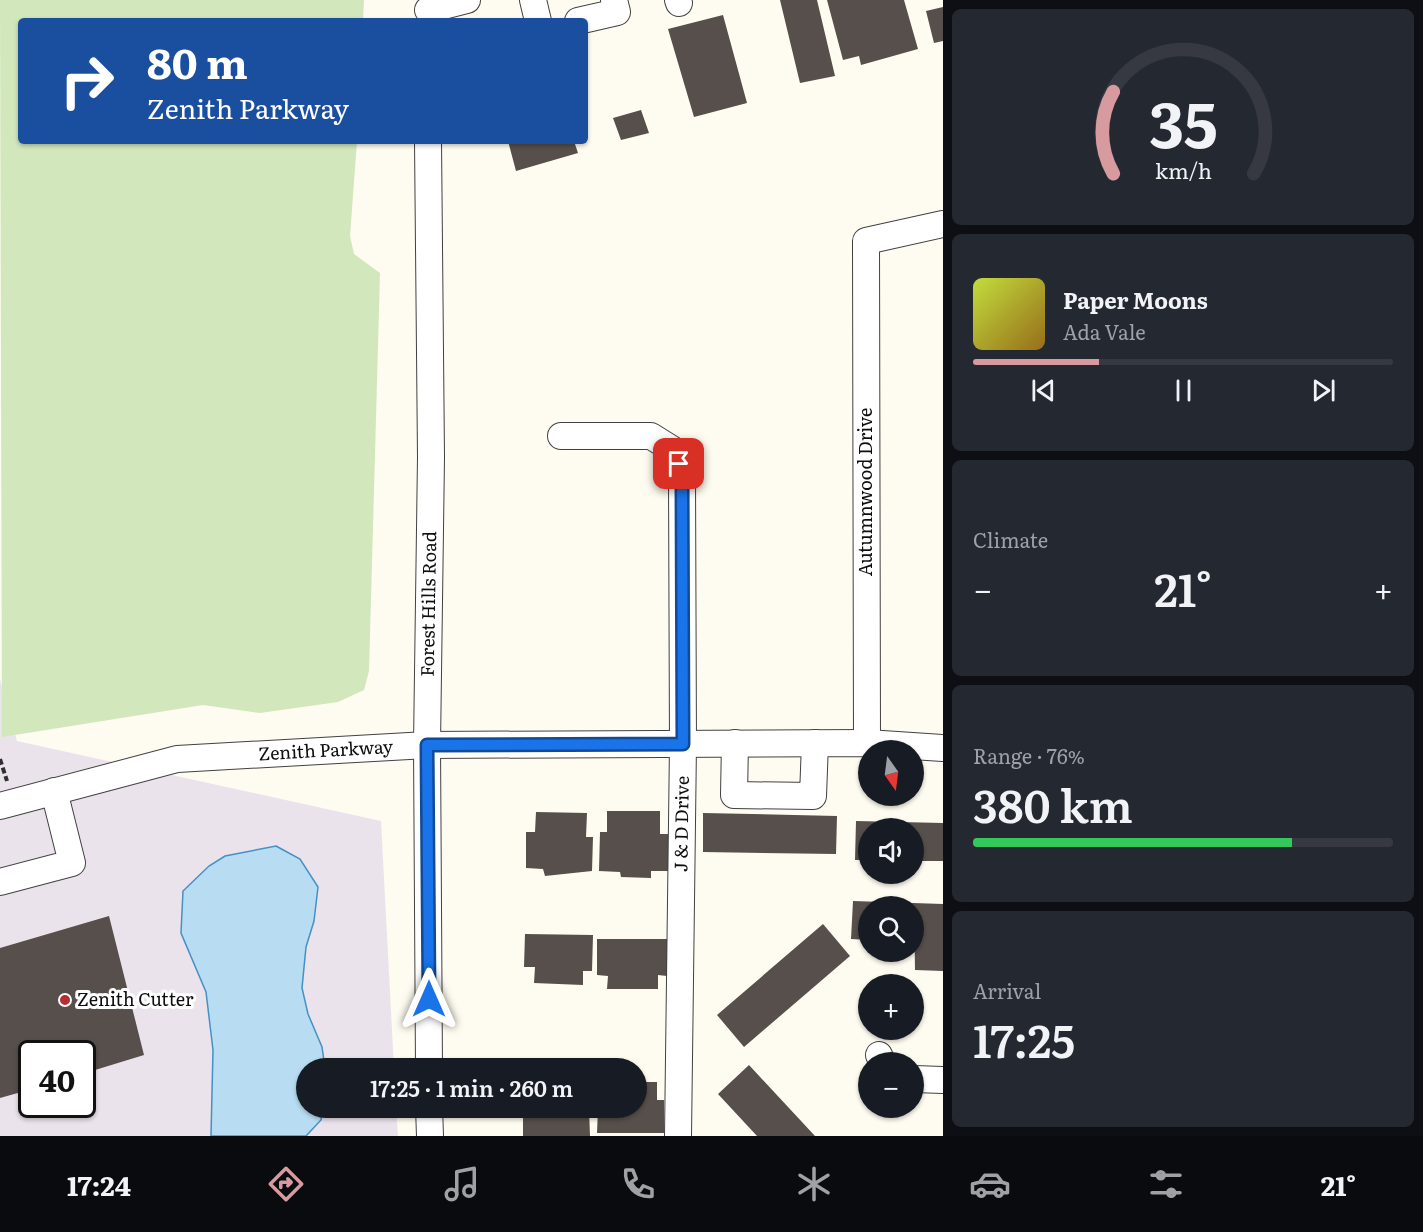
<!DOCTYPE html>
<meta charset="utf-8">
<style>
body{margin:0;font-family:Literata,serif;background:#242831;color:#f1f3f6;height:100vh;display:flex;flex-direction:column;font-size:22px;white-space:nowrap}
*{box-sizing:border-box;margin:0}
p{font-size:20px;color:#9ea1a6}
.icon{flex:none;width:33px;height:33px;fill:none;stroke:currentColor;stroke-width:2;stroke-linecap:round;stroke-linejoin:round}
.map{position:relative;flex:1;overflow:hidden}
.details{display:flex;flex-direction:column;gap:9px;padding:9px;background:#0d0f14;width:480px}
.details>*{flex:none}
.guide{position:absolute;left:18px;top:18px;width:570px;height:126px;border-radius:6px;box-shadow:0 2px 4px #0004;background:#1a4fa0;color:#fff;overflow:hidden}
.needle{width:39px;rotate:166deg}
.buttons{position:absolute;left:858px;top:740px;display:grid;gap:12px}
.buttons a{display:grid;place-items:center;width:66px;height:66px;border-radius:50%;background:#171b24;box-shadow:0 2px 4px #0004;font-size:30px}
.speed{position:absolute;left:18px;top:1040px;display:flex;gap:12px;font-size:30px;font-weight:700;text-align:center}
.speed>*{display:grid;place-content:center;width:78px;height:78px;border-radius:50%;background:#171b24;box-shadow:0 2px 4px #0004;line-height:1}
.speed .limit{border:3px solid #111;border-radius:9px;background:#fff;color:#111}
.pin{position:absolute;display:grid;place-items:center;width:51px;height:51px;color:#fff;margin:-26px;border-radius:12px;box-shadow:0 3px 9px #0006}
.me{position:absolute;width:66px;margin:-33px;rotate:0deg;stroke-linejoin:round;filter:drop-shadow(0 0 4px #0008)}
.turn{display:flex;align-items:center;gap:21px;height:126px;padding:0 30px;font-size:27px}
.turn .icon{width:78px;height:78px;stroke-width:2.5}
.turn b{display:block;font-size:42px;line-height:51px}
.big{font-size:45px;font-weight:600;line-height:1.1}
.details .tile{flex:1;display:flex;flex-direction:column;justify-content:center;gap:9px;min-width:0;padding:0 21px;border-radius:9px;background:#242831}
.details .dial{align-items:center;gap:0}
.dial svg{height:156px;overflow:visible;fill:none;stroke:#363941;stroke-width:7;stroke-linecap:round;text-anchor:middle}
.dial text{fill:#f1f3f6;stroke:none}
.song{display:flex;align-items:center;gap:18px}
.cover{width:72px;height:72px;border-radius:9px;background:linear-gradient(135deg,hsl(70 70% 55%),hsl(40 70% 35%))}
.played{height:6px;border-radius:3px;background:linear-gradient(90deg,#d69a9f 30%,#363941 30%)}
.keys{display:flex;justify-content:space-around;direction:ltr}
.heat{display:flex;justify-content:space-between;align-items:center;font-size:33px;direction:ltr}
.charge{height:9px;border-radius:4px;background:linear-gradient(90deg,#34c759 76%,#363941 0)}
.trip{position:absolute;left:296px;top:1058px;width:351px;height:60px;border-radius:30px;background:#171b24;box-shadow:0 2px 4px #0004;font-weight:600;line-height:60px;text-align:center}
.tabs{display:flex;height:96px;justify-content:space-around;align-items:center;background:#090b0e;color:#9ea1a6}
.tabs .icon{width:42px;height:42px}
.tabs .current{color:#d69a9f}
.tabs b{font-size:27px;color:#f1f3f6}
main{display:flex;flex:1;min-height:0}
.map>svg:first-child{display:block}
</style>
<main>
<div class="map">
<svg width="943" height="1136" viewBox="0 0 943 1136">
<rect width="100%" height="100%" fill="#fefbf0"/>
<!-- industrial -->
<path fill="#ebe3ec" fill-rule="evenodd" d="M 0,679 L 17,741 L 381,821 L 394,1068 L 306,1068 L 306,1107 L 396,1107 L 398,1136 L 0,1136 ZM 32,1053 L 82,1053 L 82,1104 L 32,1104 Z"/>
<!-- green -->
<path fill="#d2e7bc" d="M 0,0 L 364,0 L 363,21 L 21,21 L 21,141 L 357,141 L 350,236 L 354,254 L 380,273 L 369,671 L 364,690 L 338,702 L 260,713 L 203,705 L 2,737 Z"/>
<!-- water -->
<path fill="#b8ddf2" stroke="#4391c5" stroke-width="1.5" d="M 276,846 L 300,859 L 318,887 L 314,921 L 306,947 L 302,988 L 308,1014 L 322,1047 L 325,1068 L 306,1068 L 306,1107 L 324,1107 L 321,1120 L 306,1136 L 211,1136 L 213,1050 L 206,992 L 181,933 L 183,891 L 209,866 L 225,856 Z"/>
<!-- building -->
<path fill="#564f4b" d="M 780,0 L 817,0 L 835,76 L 800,83 Z
M 827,0 L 904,0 L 918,49 L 861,65 L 859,56 L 843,60 Z
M 943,7 L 943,41 L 934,43 L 926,11 Z
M 723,15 L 747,103 L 694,117 L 668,29 Z
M 641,110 L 649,133 L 621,140 L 613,118 Z
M 508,141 L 574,141 L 578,153 L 516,171 Z
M 607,811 L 660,811 L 660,834 L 670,834 L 670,871 L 651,871 L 651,878 L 621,877 L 620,872 L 599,871 L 600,832 L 607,832 Z
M 536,812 L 587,813 L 586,837 L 593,837 L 592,871 L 545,876 L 543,869 L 526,868 L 526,832 L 535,832 Z
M 703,813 L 837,816 L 836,854 L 703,852 Z
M 856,821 L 943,823 L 943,861 L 914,861 L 914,828 L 868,828 L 868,860 L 855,860 Z
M 853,901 L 943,904 L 943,971 L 915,970 L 914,906 L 868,906 L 868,940 L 851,939 Z
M 109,916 L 144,1055 L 82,1074 L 82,1053 L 32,1053 L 32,1089 L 0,1098 L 0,948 Z
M 823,924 L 850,956 L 744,1047 L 717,1015 Z
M 525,934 L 593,935 L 592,971 L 583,971 L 583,985 L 534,983 L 535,967 L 524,967 Z
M 597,939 L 667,939 L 667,976 L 658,975 L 658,989 L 607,989 L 608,976 L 597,975 Z
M 749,1065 L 815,1136 L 757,1136 L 718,1094 Z
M 636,1082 L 657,1082 L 657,1100 L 664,1100 L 664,1133 L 597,1133 L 598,1107 L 636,1107 Z
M 523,1107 L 589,1108 L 590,1136 L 523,1136 Z"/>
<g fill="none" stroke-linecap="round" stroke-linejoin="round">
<!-- minor casing -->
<g stroke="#414141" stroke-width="28">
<g id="minor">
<path d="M 533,0 L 538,21"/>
<path d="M 678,0 L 679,3"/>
<path d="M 428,10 L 467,0"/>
<path d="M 578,21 L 617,12 L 614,0"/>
<path d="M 428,141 L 431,457 L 427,745 L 429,1068"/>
<path d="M 561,436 L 651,436 L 675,451 L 682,477 L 683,744 L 678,1136"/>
<path d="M 735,743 L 734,795 L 813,796 L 815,743"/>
<path d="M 867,743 L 866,241 L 943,224"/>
<path id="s1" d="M 0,806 L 177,759 L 427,745 L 867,743 L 943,748"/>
<path d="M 0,882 L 72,863 L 54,791"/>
<path d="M 879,1055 L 882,1062"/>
<path d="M 914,1079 L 943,1080"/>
<path d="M 429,1107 L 430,1136"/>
</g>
</g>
<!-- path -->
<path stroke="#303030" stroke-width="4" stroke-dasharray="6 3" stroke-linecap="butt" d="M 0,759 L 7,781"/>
<!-- minor -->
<use href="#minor" stroke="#fff" stroke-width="26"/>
</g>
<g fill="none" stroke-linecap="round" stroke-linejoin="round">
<!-- route casing -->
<g stroke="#114b97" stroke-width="15">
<path id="route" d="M 429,999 L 427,745 L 683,744 L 682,477 L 679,464"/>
</g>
<!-- route -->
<use href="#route" stroke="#1a73e8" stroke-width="10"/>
</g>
<!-- markers -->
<circle fill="#b62e35" stroke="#fff" stroke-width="2" cx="65" cy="1000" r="6"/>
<g text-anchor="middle" stroke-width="6" stroke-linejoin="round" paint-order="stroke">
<!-- street labels -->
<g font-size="18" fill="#0e0e0e" stroke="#fff">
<text transform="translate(866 492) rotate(-90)" y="6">Autumnwood Drive</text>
<text transform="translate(429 604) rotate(-89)" y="6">Forest Hills Road</text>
<text dy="6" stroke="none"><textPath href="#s1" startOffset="332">Zenith Parkway</textPath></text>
<text transform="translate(682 824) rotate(-89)" y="6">J &amp; D Drive</text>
</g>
<!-- poi labels -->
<g font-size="18" fill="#0e0e0e" stroke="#fff" text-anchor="start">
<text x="77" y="1006">Zenith Cutter</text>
</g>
</g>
</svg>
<div class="buttons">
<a><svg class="needle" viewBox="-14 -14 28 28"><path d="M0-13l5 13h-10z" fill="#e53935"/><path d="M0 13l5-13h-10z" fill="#9ea1a6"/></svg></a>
<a><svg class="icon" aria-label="sound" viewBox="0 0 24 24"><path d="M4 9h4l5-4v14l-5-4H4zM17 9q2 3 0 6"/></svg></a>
<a><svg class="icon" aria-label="search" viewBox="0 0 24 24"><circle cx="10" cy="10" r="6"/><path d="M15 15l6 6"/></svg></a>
<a>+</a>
<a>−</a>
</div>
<div class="speed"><div class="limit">40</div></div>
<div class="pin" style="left:679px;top:464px;background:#d93025"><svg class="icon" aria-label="arrive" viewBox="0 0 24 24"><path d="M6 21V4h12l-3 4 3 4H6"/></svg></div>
<svg class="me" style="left:429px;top:999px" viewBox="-20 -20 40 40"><path d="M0-17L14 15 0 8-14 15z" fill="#1a73e8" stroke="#fff" stroke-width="4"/></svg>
<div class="trip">17:25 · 1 min · 260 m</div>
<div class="guide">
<div class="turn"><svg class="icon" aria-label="right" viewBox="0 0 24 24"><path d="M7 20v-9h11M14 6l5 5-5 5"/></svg><div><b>80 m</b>Zenith Parkway</div></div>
</div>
</div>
<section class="details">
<div class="tile dial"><svg viewBox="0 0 100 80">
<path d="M14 69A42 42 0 1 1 86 69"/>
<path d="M14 69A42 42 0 0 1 14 27" stroke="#d69a9f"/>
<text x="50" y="56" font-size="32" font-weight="700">35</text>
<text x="50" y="72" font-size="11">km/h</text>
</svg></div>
<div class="tile">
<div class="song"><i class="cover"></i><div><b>Paper Moons</b><p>Ada Vale</p></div></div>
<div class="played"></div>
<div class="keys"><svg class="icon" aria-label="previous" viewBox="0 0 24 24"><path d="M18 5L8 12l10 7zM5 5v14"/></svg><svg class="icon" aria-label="pause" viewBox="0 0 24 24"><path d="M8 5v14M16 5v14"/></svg><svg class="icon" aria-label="next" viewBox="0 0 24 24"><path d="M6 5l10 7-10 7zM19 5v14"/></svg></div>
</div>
<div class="tile"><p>Climate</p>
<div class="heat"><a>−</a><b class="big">21°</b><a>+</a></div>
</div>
<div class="tile"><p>Range · 76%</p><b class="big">380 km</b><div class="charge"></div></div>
<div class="tile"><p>Arrival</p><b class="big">17:25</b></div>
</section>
</main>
<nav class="tabs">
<b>17:24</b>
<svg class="icon current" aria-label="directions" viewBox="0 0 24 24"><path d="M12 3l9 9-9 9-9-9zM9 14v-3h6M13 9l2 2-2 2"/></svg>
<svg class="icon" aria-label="music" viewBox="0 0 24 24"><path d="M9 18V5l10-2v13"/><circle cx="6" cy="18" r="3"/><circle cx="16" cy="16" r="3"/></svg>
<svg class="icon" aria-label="phone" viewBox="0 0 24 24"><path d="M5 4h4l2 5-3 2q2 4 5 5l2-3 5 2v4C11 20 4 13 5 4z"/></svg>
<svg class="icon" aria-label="climate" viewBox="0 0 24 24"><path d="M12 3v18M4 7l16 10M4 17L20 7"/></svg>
<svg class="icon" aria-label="car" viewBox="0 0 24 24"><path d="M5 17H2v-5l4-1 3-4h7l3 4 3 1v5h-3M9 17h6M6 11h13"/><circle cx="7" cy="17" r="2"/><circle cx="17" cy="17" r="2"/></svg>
<svg class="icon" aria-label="filters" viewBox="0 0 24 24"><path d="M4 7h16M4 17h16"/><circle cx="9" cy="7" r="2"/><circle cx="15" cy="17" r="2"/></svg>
<b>21°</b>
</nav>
